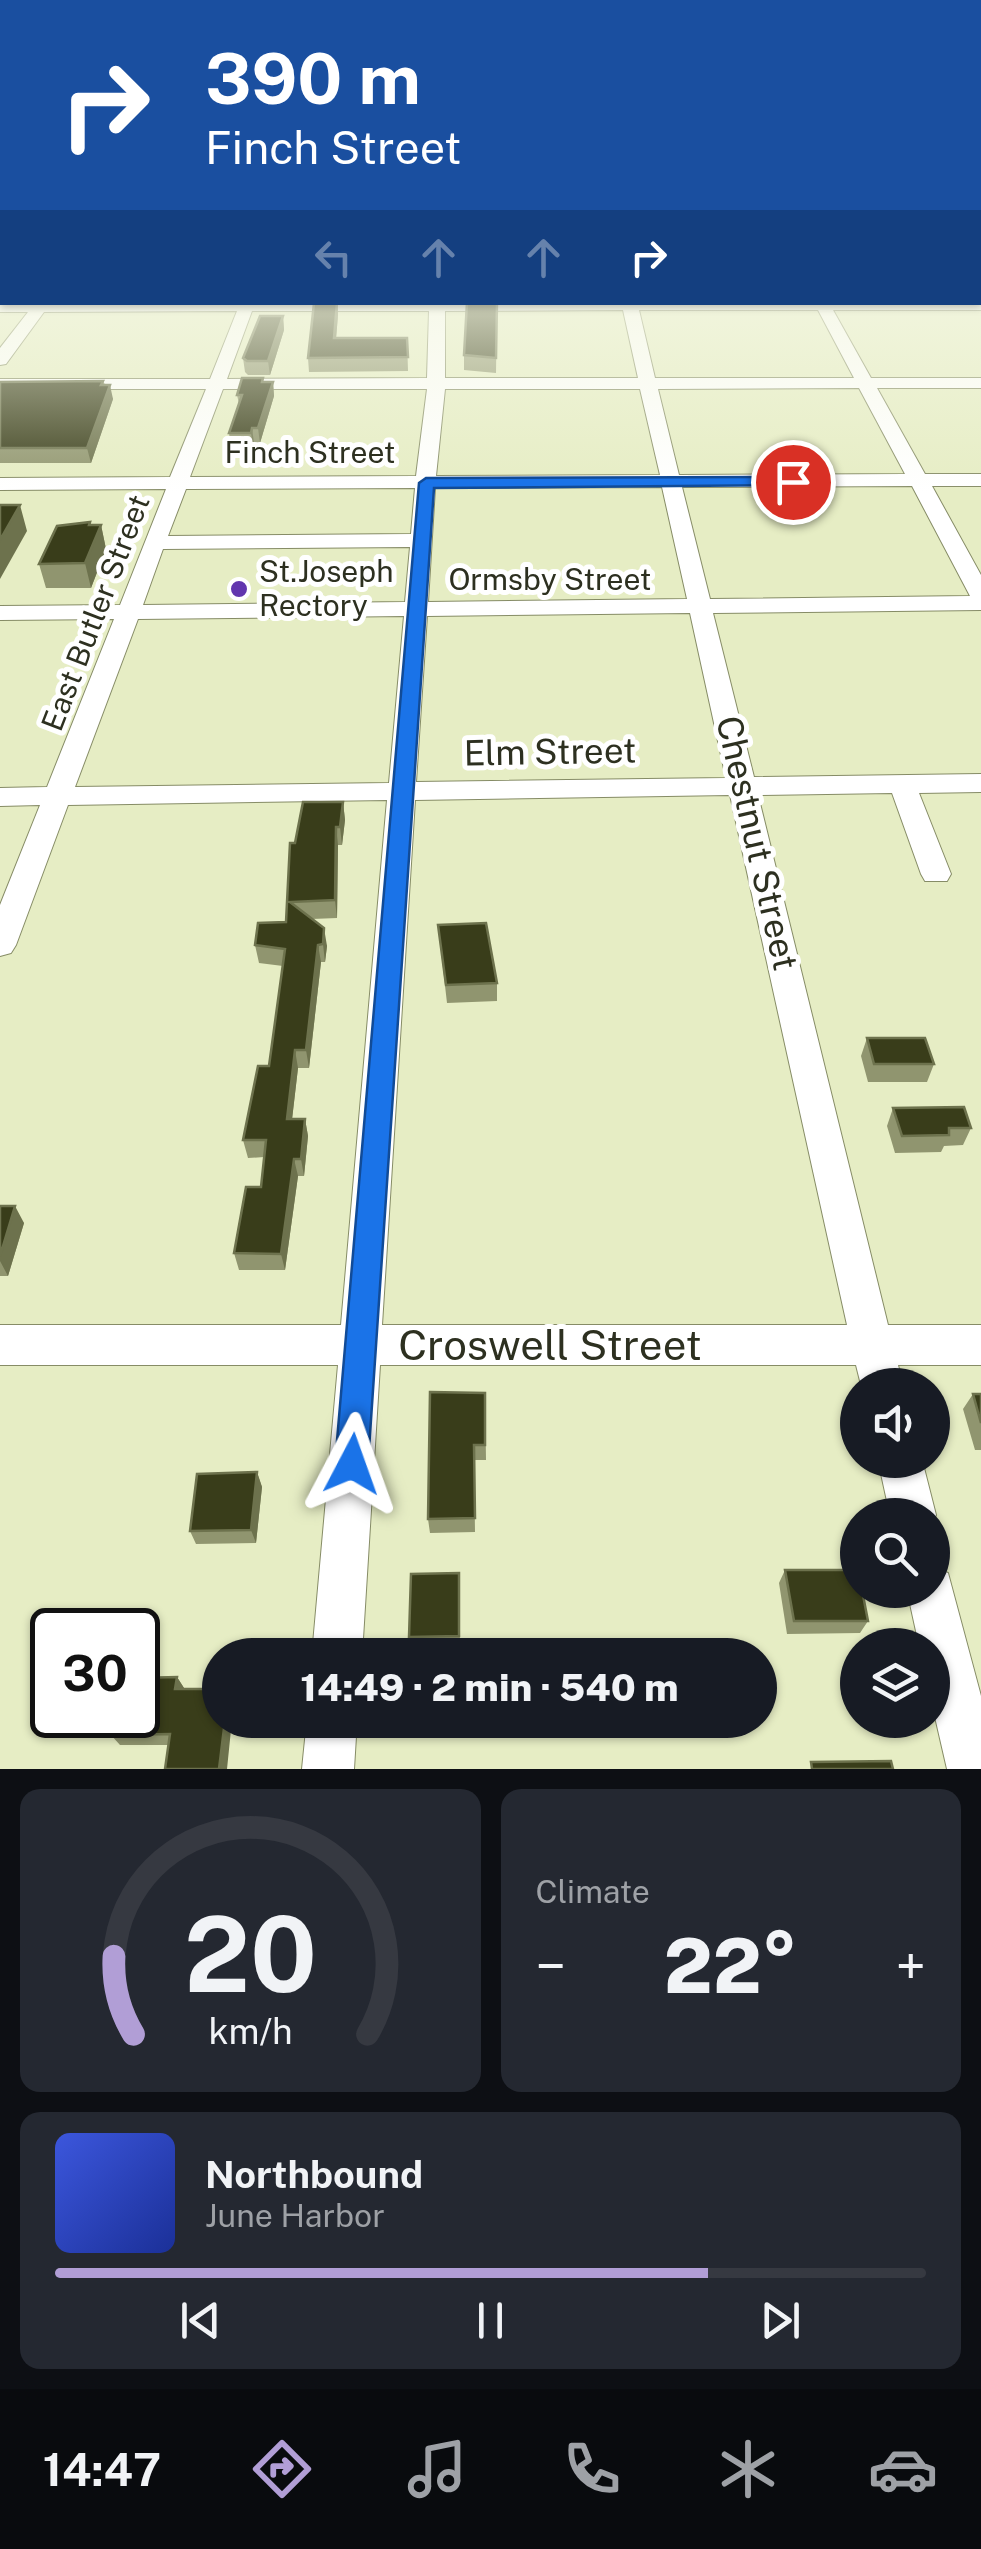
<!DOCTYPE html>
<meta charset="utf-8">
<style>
body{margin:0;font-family:"Public Sans",sans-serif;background:#242831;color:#f1f3f6;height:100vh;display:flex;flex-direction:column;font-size:38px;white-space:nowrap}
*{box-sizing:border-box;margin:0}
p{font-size:32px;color:#9ea1a6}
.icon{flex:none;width:55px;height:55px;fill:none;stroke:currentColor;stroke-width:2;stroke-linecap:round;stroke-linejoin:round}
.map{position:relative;height:1769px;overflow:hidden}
.side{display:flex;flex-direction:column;gap:20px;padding:20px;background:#0d0f14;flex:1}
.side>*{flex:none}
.top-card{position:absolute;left:0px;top:0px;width:982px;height:305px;box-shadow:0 2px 8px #0004;background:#1a4fa0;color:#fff;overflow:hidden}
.controls{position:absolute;left:840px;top:1368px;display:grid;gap:20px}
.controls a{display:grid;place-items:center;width:110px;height:110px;border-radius:50%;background:#171b24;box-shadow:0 2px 8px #0004;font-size:50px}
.speed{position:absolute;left:30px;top:1608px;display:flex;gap:20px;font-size:50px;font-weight:700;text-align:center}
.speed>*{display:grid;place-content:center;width:130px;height:130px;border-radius:50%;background:#171b24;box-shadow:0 2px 8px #0004;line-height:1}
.speed .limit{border:5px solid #111;border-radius:15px;background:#fff;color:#111}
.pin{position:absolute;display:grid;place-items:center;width:85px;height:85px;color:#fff;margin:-42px;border:5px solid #fff;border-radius:50%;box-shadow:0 2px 10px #0007}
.me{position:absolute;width:110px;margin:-55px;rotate:4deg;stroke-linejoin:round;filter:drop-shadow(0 0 8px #0008)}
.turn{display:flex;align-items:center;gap:35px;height:210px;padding:0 40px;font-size:45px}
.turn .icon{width:130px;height:130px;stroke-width:2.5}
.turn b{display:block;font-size:70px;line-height:85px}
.lanes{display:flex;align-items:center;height:95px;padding:0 40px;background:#0003;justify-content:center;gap:50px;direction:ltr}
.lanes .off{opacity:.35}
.big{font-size:75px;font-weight:800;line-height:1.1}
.side .tile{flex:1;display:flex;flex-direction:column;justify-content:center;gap:15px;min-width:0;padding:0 35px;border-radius:20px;background:#242831}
.side .dial{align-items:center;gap:0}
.dial svg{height:260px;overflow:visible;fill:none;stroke:#363941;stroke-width:7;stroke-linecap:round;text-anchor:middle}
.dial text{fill:#f1f3f6;stroke:none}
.song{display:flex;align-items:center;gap:30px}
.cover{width:120px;height:120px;border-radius:15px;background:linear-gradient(135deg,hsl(230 70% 55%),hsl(230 70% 35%))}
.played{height:10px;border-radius:5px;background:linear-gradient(90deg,#b19ed6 75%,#363941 75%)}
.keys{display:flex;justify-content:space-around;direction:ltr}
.heat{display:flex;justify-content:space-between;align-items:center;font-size:55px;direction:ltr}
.side .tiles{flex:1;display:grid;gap:20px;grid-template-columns:1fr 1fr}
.tile:last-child{grid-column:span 2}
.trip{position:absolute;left:202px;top:1638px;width:575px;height:100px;border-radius:50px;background:#171b24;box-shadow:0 2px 8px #0004;font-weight:800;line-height:100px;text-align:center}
.tab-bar{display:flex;height:160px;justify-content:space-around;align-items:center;background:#090b0e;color:#9ea1a6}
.tab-bar .icon{width:70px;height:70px}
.tab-bar .active{color:#b19ed6}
.tab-bar b{font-size:45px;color:#f1f3f6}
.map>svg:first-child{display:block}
</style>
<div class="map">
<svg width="981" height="1769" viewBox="0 0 981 1769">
<rect width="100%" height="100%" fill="#e6edc4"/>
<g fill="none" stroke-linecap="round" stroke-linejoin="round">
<!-- minor casing -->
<g stroke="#868c66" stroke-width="2">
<path id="minor" d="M 980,265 L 981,265 L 981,275 L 980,275 Z
M 981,300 L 981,310 L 833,310 L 871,378 L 981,378 L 981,388 L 877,388 L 925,474 L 981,474 L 981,486 L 932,486 L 981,575 L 981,610 L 713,613 L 754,777 L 981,774 L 981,792 L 919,793 L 951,874 L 947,881 L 925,881 L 921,874 L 892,793 L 758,795 L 888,1325 L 981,1325 L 981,1365 L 898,1365 L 903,1385 L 861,1385 L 856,1365 L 380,1365 L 362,1655 L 312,1655 L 338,1365 L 0,1365 L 0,1325 L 341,1325 L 387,800 L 68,805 L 16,945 L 11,953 L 0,956 L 0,905 L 40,805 L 0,806 L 0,788 L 47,787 L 114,619 L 0,620 L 0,606 L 120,605 L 166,489 L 0,490 L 0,478 L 170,477 L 206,389 L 0,389 L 0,379 L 210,379 L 237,311 L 44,312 L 6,364 L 0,365 L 0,348 L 28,312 L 0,312 L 0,302 ZM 623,310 L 638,378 L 445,378 L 445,311 ZM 639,310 L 818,310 L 854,378 L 655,378 ZM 252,311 L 429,311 L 427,378 L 227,379 ZM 859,388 L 905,474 L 679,475 L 658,389 ZM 223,389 L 427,389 L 416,476 L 190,477 ZM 445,389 L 640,389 L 660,475 L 436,476 ZM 912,486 L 970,596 L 710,599 L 682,487 ZM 662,487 L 687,599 L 428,602 L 435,488 ZM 415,488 L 411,534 L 168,536 L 186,489 ZM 410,547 L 405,602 L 143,605 L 163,549 ZM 690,613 L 726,778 L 416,782 L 427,616 ZM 404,616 L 389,783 L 75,787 L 138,619 ZM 730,795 L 847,1325 L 382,1325 L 415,800 Z
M 878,1460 L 922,1460 L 936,1515 L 932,1523 L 932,1515 L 890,1515 Z
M 932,1567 L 948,1573 L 981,1696 L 981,1769 L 947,1769 L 932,1704 L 932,1645 L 919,1645 L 907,1590 L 932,1590 Z
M 307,1720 L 357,1720 L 354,1769 L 302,1769 Z"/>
</g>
<!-- minor -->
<use href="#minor" fill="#fff" fill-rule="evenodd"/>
</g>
<!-- wall -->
<path fill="#90956f" d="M 337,302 L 338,315 L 336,338 L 407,338 L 408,371 L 309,372 L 308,358 Z
M 497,302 L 496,373 L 464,370 L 464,355 Z
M 283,316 L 284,330 L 270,375 L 248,375 L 245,372 L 243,358 Z
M 103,381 L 113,399 L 91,463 L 0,463 L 0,382 Z
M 263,382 L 273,382 L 274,396 L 260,443 L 254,443 L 253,448 L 231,448 L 229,433 L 239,404 L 237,395 Z
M 90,522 L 91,525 L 101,525 L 106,549 L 91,588 L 46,588 L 39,564 Z
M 343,802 L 345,820 L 342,845 L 338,845 L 337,918 L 312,919 L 327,946 L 325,962 L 321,962 L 309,1068 L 298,1068 L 292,1119 L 305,1119 L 308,1136 L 304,1176 L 298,1176 L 285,1270 L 239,1270 L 234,1253 L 261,1187 L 264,1157 L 248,1158 L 243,1140 L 269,1066 L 283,966 L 259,963 L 255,945 L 286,922 L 295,843 Z
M 438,925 L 497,983 L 497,1001 L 447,1003 Z
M 867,1038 L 934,1064 L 927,1082 L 868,1082 L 861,1056 Z
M 893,1108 L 971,1128 L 963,1145 L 944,1146 L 941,1152 L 895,1153 L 887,1126 Z
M 0,1206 L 24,1223 L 8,1276 L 0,1276 Z
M 485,1393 L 486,1460 L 474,1460 L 475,1532 L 430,1533 L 428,1519 Z
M 973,1394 L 981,1394 L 981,1450 L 975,1450 L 963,1409 Z
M 257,1472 L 262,1487 L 256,1543 L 196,1544 L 190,1531 Z
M 785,1570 L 868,1621 L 860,1633 L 787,1634 L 779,1583 Z
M 459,1573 L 460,1648 L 411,1649 L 409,1637 Z
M 177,1677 L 184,1688 L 168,1745 L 120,1745 L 111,1735 Z"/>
<!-- shaded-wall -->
<path fill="#6d724d" d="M 337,302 L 338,315 L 335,351 L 334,338 Z
M 283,316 L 284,330 L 270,375 L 268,361 Z
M 273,382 L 274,396 L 260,443 L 258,428 Z
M 110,385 L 113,399 L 91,463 L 87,448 Z
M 252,428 L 254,443 L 253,448 L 251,433 Z
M 20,505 L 27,531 L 0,579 L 0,540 Z
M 90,522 L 94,540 L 101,525 L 106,549 L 91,588 L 85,563 Z
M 343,802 L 345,820 L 342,845 L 340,827 Z
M 336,827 L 338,845 L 337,918 L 335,900 Z
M 324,928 L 327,946 L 325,962 L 323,944 Z
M 318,945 L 321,962 L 309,1068 L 306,1050 Z
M 295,1050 L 298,1068 L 290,1137 L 287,1119 Z
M 305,1119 L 308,1136 L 304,1176 L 301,1159 Z
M 294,1159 L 298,1176 L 285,1270 L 281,1254 Z
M 15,1206 L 24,1223 L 8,1276 L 0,1261 L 0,1256 Z
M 257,1472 L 262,1487 L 256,1543 L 251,1530 Z
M 177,1677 L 184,1688 L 182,1701 L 175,1689 Z
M 225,1720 L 232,1720 L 227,1769 L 219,1769 Z"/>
<!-- building -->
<path fill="#393d1a" stroke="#6d724d" stroke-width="2.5" d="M 337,302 L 334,338 L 407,338 L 408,357 L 308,358 L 314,303 Z
M 467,302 L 497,302 L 496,358 L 464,355 Z
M 260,316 L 283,316 L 268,361 L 247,361 L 243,358 Z
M 242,378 L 263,378 L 262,382 L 273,382 L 258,428 L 252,428 L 251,433 L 229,433 L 242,395 L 237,395 Z
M 103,381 L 101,385 L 110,385 L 87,448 L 0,448 L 0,382 Z
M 0,505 L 20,505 L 0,540 Z
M 90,522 L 89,525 L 101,525 L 85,563 L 39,564 L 57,526 Z
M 303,802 L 343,802 L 340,827 L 336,827 L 335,900 L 290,902 L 324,928 L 323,944 L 318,945 L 306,1050 L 295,1050 L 287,1119 L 305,1119 L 301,1159 L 294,1159 L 281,1254 L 234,1253 L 246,1187 L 261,1187 L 266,1140 L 243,1140 L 258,1066 L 269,1066 L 285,949 L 255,945 L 258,923 L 286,922 L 290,843 L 295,843 Z
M 486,923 L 497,983 L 446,985 L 438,925 Z
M 867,1038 L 925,1038 L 934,1064 L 874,1064 Z
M 964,1107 L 971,1128 L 949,1128 L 949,1135 L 902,1136 L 893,1108 Z
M 0,1206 L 15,1206 L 0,1256 Z
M 430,1392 L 485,1393 L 485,1445 L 474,1445 L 475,1518 L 428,1519 Z
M 973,1394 L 981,1394 L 981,1423 Z
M 257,1472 L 251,1530 L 190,1531 L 197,1474 Z
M 785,1570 L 858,1570 L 858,1590 L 862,1590 L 868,1621 L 794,1621 Z
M 459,1573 L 459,1636 L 409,1637 L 411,1574 Z
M 177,1677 L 175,1689 L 220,1689 L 220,1720 L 225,1720 L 219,1769 L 165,1769 L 170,1734 L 111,1735 L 115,1715 L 138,1715 L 138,1678 Z
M 891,1761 L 893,1769 L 812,1769 L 811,1762 Z"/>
<!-- sky -->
<linearGradient id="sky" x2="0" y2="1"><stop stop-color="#6dc4d7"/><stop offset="0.5" stop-color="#f4f7e4"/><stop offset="1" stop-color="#f4f7e4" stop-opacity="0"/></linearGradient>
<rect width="981" height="494" fill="url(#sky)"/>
<!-- route -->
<path fill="#1a73e8" stroke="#114b97" stroke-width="2.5" d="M 793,477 L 799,479 L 799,485 L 434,488 L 368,1464 L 363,1475 L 352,1480 L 340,1475 L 335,1464 L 419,483 L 426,478 Z"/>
<!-- markers -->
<circle fill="#6236ae" stroke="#fff" stroke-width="4" cx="239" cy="589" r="10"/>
<g text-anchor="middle" stroke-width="10" stroke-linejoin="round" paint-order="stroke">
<!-- far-street labels -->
<g font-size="30" fill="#2d3020" stroke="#fff">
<text x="310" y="463">Finch Street</text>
<text x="550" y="590">Ormsby Street</text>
<text transform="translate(96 613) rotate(-69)" y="10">East Butler Street</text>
</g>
<!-- far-poi labels -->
<g font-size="30" fill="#2d3020" stroke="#fff" text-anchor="start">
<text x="259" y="582">St.Joseph<tspan x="259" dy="34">Rectory</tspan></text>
</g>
<!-- street labels -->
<g font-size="35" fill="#2d3020" stroke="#fff">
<text transform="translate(550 752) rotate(-1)" y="12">Elm Street</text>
<text transform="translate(757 843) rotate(77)" y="12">Chestnut Street</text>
</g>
<!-- near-street labels -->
<g font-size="42" fill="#2d3020" stroke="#fff">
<text x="550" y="1360">Croswell Street</text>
</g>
</g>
</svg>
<div class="controls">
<a><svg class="icon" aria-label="sound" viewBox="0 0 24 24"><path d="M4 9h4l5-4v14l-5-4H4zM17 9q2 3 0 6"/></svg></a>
<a><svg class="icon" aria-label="search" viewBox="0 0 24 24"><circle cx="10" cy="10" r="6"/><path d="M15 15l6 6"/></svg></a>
<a><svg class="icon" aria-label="layers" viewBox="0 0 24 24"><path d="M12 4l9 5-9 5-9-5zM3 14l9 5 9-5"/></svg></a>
</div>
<div class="speed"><div class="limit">30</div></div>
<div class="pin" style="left:793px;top:482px;background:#d93025"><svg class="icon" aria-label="arrive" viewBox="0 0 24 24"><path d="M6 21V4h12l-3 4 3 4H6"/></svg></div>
<svg class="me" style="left:352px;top:1464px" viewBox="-20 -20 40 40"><path d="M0-17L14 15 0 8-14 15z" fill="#1a73e8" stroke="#fff" stroke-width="4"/></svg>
<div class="trip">14:49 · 2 min · 540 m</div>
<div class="top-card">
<div class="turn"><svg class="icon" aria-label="right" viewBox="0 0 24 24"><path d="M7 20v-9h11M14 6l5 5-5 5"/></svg><div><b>390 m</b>Finch Street</div></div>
<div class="lanes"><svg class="icon off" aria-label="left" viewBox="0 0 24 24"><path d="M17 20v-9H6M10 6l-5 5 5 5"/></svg><svg class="icon off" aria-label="ahead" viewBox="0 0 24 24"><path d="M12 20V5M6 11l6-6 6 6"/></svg><svg class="icon off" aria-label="ahead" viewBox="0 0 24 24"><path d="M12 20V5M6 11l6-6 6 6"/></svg><svg class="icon" aria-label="right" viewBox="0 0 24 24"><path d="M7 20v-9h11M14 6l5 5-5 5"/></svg></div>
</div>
</div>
<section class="side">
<div class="tiles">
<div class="tile dial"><svg viewBox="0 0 100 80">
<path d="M14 69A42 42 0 1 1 86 69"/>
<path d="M14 69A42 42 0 0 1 8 45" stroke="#b19ed6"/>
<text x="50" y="56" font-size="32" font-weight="700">20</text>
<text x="50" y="72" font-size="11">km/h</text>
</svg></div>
<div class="tile"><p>Climate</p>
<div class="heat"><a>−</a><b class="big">22°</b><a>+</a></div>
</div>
<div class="tile">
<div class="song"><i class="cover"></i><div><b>Northbound</b><p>June Harbor</p></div></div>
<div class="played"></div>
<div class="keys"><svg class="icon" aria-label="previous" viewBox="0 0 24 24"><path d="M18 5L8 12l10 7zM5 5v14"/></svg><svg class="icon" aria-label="pause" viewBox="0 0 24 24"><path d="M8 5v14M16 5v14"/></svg><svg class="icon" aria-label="next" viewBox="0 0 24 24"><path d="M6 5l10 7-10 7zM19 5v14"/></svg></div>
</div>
</div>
</section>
<nav class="tab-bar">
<b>14:47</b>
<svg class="icon active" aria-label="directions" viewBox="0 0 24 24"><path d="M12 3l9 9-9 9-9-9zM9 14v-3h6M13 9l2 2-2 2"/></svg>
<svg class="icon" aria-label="music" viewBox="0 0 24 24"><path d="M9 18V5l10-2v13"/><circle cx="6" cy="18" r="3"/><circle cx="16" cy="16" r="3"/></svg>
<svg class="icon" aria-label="phone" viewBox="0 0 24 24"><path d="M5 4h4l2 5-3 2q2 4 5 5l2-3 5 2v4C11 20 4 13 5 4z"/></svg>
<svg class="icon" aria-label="climate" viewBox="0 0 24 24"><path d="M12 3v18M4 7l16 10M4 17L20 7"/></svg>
<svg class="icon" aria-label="car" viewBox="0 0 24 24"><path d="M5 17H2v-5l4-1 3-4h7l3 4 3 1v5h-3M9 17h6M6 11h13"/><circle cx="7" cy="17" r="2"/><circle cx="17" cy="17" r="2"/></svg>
</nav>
